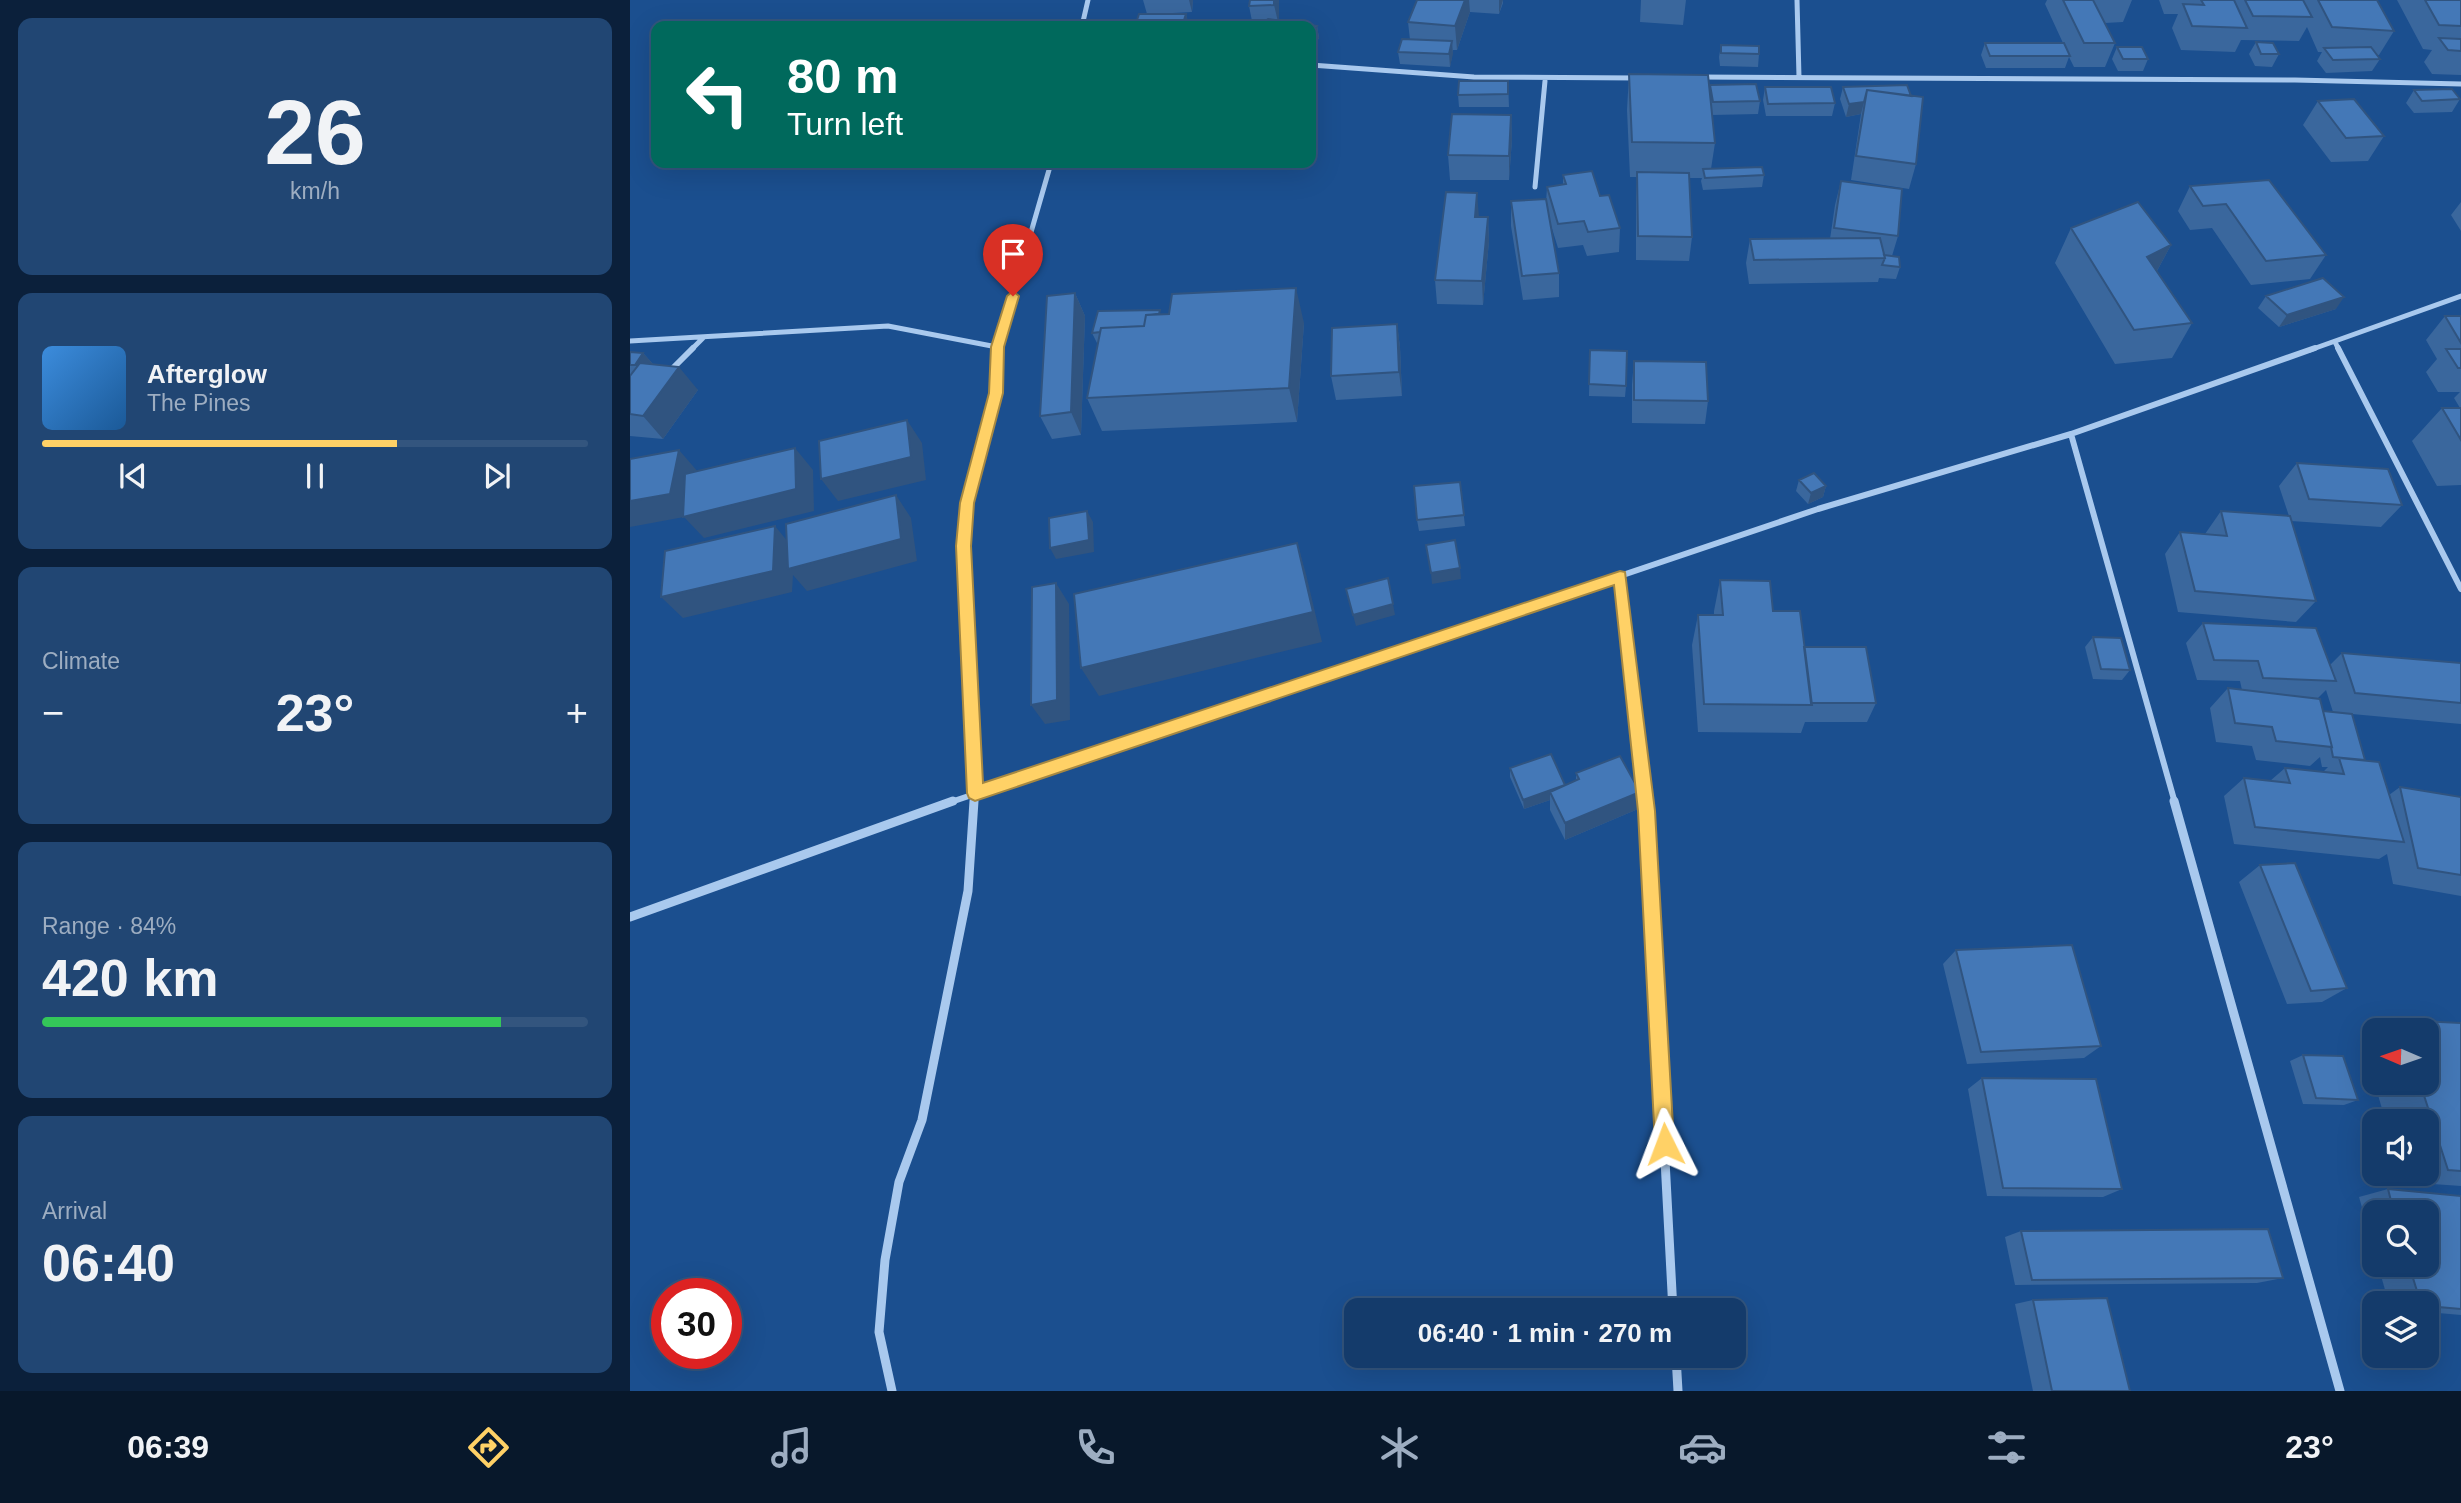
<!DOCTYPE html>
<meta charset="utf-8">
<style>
body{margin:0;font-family:Arial,sans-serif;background:#214673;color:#f1f3f6;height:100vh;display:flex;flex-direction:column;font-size:26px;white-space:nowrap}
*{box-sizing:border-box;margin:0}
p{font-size:23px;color:#9dadc1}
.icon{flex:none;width:38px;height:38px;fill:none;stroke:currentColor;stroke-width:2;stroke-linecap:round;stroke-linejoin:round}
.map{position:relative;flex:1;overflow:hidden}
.details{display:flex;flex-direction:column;gap:18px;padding:18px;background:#0b203b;width:630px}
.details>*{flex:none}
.banner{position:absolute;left:21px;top:21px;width:665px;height:147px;border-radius:14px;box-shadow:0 7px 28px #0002,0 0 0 2px #33557e;background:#00695c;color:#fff;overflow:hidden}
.needle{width:46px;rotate:272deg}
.fabs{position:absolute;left:1732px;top:1018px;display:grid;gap:14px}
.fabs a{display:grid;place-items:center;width:77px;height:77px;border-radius:14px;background:#143b6b;box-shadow:0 7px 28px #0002,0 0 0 2px #33557e;font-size:35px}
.speed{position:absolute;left:21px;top:1278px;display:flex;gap:14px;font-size:35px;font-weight:700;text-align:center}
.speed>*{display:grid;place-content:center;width:91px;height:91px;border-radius:50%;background:#143b6b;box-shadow:0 7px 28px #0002,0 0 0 2px #33557e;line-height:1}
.speed .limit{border:10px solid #d22;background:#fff;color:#111}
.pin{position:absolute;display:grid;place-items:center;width:60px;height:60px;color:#fff;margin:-72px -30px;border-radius:50% 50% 50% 0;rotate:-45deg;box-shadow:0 0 7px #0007}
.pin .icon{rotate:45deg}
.me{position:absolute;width:77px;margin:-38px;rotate:357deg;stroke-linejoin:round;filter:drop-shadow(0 0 5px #0008)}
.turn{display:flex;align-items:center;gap:24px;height:147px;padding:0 21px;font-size:32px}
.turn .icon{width:91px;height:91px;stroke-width:2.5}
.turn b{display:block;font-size:49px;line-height:60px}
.big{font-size:52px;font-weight:600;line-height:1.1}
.details .widget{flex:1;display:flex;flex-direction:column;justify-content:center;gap:10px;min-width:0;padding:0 24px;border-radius:14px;background:#214673}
.details .dial{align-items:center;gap:0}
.dial b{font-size:91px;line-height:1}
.song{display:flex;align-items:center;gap:21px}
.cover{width:84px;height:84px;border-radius:10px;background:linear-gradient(135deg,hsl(210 70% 55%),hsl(210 70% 35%))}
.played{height:7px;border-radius:4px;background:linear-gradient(90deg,#ffd166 65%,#33557e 65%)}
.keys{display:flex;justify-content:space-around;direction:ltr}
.heat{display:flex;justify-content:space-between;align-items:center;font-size:38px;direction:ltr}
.charge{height:10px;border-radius:5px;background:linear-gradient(90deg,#34c759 84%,#33557e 0)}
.trip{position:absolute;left:714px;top:1298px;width:402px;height:70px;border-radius:14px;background:#143b6b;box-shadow:0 7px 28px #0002,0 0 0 2px #33557e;font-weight:600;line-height:70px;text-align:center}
.dock{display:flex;height:112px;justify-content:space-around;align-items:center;background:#08182b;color:#9dadc1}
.dock .icon{width:49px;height:49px}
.dock .current{color:#ffd166}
.dock b{font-size:32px;color:#f1f3f6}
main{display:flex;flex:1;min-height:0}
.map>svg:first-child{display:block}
</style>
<main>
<section class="details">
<div class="widget dial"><b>26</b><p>km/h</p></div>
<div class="widget">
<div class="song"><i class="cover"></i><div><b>Afterglow</b><p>The Pines</p></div></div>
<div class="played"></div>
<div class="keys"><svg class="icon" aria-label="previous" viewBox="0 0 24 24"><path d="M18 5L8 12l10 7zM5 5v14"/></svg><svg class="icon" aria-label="pause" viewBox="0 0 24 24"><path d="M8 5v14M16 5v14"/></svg><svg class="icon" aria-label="next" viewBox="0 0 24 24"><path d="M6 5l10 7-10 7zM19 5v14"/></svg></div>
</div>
<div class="widget"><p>Climate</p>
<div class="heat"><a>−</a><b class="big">23°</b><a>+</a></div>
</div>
<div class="widget"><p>Range · 84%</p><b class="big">420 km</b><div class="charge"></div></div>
<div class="widget"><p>Arrival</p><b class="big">06:40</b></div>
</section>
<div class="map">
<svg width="1831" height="1391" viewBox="0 0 1831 1391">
<rect width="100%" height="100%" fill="#1b4f8f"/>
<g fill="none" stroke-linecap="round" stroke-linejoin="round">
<!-- street-far2 -->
<path stroke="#a9c9ee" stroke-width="5" d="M 1167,0 L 1169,77
M 452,26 L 458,0
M 681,65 L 844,77 L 1008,78
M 1069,77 L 1665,80 L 1831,84
M 905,187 L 915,81
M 0,341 L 258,326 L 367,347
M 1705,342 L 1709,350
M 61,350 L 74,337
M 367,350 L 421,163
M 1680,350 L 1831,296"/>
<!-- street-far1 -->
<path stroke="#a9c9ee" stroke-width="6" d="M 1708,348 L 1831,589
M 40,371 L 63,348
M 1441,434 L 1545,803
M 990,576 L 1016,803
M 318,803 L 1188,509 L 1441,434 L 1685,348
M 344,803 L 333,546 L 337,503 L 366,393 L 367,348"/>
<!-- street -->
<path stroke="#a9c9ee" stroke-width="9" d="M 1016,801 L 1043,1311
M 1544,801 L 1710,1391
M 0,917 L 323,801
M 1046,1356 L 1048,1391
M 262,1391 L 249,1332 L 255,1260 L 269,1182 L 292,1120 L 338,891 L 344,801"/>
</g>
<!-- wall -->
<path fill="#3a679d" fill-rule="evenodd" d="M 513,0 L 563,0 L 562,12 L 524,14 L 556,14 L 559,26 L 505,26 L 517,14 Z
M 620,0 L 649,0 L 649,21 L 687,26 L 689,38 L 681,51 L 681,26 L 623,26 L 619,6 Z
M 787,0 L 873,0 L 873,3 L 869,14 L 840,12 L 827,50 L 823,50 L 820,67 L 770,64 L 768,52 L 780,40 L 778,22 Z
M 1011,0 L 1056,0 L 1053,25 L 1010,22 Z
M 1417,0 L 1502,0 L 1493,22 L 1475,23 L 1485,43 L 1475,67 L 1444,67 L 1439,57 L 1435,68 L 1356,68 L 1351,55 L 1355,43 L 1433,43 L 1415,4 Z
M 1529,0 L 1747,0 L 1764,31 L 1749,55 L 1747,55 L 1750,59 L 1742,71 L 1696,73 L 1687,61 L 1692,52 L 1688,52 L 1677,27 L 1669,41 L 1611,40 L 1605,52 L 1551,50 L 1542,28 L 1548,14 L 1534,14 Z
M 1767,0 L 1831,0 L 1831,75 L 1802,74 L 1794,62 L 1802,50 L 1793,49 Z
M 1626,42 L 1649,54 L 1642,67 L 1625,66 L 1619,54 Z
M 1091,45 L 1129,54 L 1128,67 L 1090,66 L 1089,57 Z
M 1487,47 L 1518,59 L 1513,71 L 1488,71 L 1482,59 Z
M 999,74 L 1079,91 L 1080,85 L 1130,101 L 1128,114 L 1082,115 L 1085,143 L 1081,169 L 1134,175 L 1132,187 L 1073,190 L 1071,181 L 1072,178 L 1059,178 L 1062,237 L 1059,261 L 1006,260 L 1006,196 L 1007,177 L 1000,177 L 997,110 Z
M 878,81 L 879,107 L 829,107 L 828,95 Z
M 1277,85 L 1286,164 L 1279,189 L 1221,180 L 1231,114 L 1216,117 L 1210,99 L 1213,87 Z
M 1135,87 L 1205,103 L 1202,116 L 1136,116 L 1133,100 Z
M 1784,90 L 1830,99 L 1822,112 L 1784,113 L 1776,103 Z
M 1688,101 L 1754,136 L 1738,161 L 1701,162 L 1673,125 Z
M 881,115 L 882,139 L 879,180 L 820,180 L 818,155 Z
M 933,175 L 970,196 L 990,228 L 989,252 L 957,256 L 953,245 L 928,248 L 920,222 L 929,273 L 929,297 L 893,300 L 881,226 L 881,201 L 916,203 L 917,187 L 933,185 Z
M 1639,180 L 1696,255 L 1680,279 L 1621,285 L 1582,228 L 1560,230 L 1548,211 L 1560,186 Z
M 1211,181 L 1268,236 L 1262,256 L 1270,267 L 1266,279 L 1249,278 L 1248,282 L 1119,284 L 1116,263 L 1120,239 L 1200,239 L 1205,205 Z
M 1831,202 L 1831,231 L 1821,215 Z
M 849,217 L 858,217 L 859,241 L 853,305 L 807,304 L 805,280 Z
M 1441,228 L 1541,245 L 1527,271 L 1562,323 L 1542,358 L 1485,364 L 1425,263 Z
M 445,293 L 455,316 L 451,435 L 422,439 L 410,416 Z
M 1636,296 L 1706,309 L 1649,327 L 1628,308 Z
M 532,314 L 674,323 L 667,422 L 472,431 L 457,398 L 468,345 L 462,333 Z
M 1815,316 L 1831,316 L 1831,485 L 1807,486 L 1782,441 L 1812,408 L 1830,408 L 1824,398 L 1830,392 L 1808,392 L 1796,372 L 1807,359 L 1796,340 Z
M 767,324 L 770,347 L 772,396 L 706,400 L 701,376 Z
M 960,350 L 996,386 L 995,397 L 959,396 Z
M 0,352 L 13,353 L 23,364 L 68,390 L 33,439 L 0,436 Z
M 1004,361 L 1078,401 L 1075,424 L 1002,423 L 1002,384 Z
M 1667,463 L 1772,505 L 1751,527 L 1661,521 L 1686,601 L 1666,622 L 1548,612 L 1535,554 L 1550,532 L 1575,534 L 1591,511 L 1659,516 L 1649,486 Z
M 1169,480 L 1196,486 L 1193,497 L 1178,504 L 1166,491 Z
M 830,482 L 835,526 L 789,531 L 787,520 Z
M 1090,580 L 1246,703 L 1237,722 L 1175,722 L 1171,733 L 1068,732 L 1062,645 L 1068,615 L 1084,615 L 1084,611 Z
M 1573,623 L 1700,665 L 1712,653 L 1831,663 L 1831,724 L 1722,714 L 1735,760 L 1759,795 L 1770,787 L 1831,797 L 1831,896 L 1763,884 L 1757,854 L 1749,859 L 1604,844 L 1594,796 L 1614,778 L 1640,781 L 1655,768 L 1693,772 L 1698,767 L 1692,767 L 1690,757 L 1680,766 L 1626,760 L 1622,746 L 1586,742 L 1580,708 L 1598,688 L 1612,690 L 1610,681 L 1567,680 L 1556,643 ZM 1696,690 L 1703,712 L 1693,711 L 1688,698 Z
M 1463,637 L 1500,670 L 1492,680 L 1463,679 L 1455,647 Z
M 880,768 L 935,786 L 946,781 L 946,773 L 1010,792 L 1008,809 L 935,840 L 920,810 L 920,800 L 894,809 L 880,777 Z
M 1630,865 L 1717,988 L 1692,1002 L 1657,1004 L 1609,882 Z
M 1326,950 L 1471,1046 L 1454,1058 L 1337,1064 L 1313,964 Z
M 1769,1020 L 1831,1023 L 1831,1186 L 1774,1182 L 1772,1174 L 1797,1174 L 1797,1122 L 1756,1122 L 1731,1038 L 1745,1031 L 1745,1083 L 1797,1083 L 1797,1031 L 1746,1031 Z
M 1673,1055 L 1728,1100 L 1714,1105 L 1673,1104 L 1660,1061 Z
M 1352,1078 L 1492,1189 L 1473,1197 L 1357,1196 L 1338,1089 Z
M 1758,1189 L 1831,1196 L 1831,1315 L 1797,1312 L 1797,1304 L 1759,1304 L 1748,1265 L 1797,1265 L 1797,1213 L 1745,1213 L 1745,1253 L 1729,1197 Z
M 1391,1231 L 1653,1278 L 1627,1283 L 1385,1285 L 1375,1237 Z
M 1403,1300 L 1500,1391 L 1403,1391 L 1385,1304 Z"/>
<!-- shaded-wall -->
<path fill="#305480" d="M 559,0 L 563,0 L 562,12 Z
M 644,0 L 649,0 L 649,26 L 644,5 Z
M 835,0 L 839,0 L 840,12 L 827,50 L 825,26 Z
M 869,0 L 873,0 L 869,14 Z
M 556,14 L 559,26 L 552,26 Z
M 687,26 L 689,38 L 681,51 L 681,35 Z
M 822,41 L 823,54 L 820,67 L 819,54 Z
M 1234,102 L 1231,114 L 1216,117 L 1219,104 Z
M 881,115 L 882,139 L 879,180 L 879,156 Z
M 847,193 L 849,217 L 845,217 Z
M 858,217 L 859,241 L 853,305 L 852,281 Z
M 1541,245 L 1522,280 L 1517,257 Z
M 666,288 L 674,323 L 667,422 L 659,388 Z
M 445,293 L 455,316 L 451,435 L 441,412 Z
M 1714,297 L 1706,309 L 1649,327 L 1657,315 Z
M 767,324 L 770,347 L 772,396 L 769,372 Z
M 13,353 L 24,365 L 15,377 L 5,365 Z
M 49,367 L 68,390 L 33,439 L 13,416 Z
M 277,420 L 292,443 L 296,480 L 208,501 L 191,479 Z
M 165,448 L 183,470 L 184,511 L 74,538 L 54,517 L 0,527 L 0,501 L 49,450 L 69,473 Z
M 1196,486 L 1193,497 L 1178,504 L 1181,493 Z
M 266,495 L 281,518 L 287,561 L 177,591 L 163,575 L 162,592 L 53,618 L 31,597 L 145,526 L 163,548 Z
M 457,511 L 463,522 L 464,552 L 426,559 L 420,548 Z
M 667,543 L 676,574 L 692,642 L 469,696 L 451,668 Z
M 830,568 L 831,579 L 802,584 L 801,573 Z
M 426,583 L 439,604 L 440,720 L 415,724 L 401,705 Z
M 763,604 L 765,615 L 726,626 L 723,615 Z
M 935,785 L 920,792 L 920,800 L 894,809 L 893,800 Z
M 1010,792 L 1008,809 L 935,840 L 935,823 Z"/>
<!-- building -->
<path fill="#4478b7" stroke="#305480" stroke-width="2" d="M 620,0 L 644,0 L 644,5 L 619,6 Z
M 787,0 L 835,0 L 825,26 L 778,22 Z
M 1433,0 L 1463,0 L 1485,43 L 1454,43 Z
M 1571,0 L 1604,0 L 1617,28 L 1562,26 L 1553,4 L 1574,5 Z
M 1615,0 L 1673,0 L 1682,17 L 1623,16 Z
M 1688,0 L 1747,0 L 1764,31 L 1702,27 Z
M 1795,0 L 1831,0 L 1831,26 L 1809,25 Z
M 509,14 L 556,14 L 552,26 L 505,26 Z
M 638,19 L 687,26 L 681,35 L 681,26 L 630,26 Z
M 1809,38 L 1831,39 L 1831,51 L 1818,50 Z
M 772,39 L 822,41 L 819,54 L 768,52 Z
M 1626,42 L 1643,43 L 1649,54 L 1631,54 Z
M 1355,43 L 1434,43 L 1440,56 L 1360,56 Z
M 1091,45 L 1129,46 L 1129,54 L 1091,53 Z
M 1487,47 L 1512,47 L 1518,59 L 1493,59 Z
M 1741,47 L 1750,59 L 1703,60 L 1694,48 Z
M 999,74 L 1078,75 L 1085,143 L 1002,142 Z
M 829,81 L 878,81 L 878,94 L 828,95 Z
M 1126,84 L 1130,101 L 1083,102 L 1080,85 Z
M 1277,85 L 1281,96 L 1237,90 L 1234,102 L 1219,104 L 1213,87 Z
M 1135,87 L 1201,87 L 1205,103 L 1138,104 Z
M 1822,89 L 1830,99 L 1792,101 L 1784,90 Z
M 1237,90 L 1293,97 L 1286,164 L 1226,156 Z
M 1724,99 L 1754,136 L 1716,138 L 1688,101 Z
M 822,114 L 881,115 L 879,156 L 818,155 Z
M 1132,167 L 1134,175 L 1075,178 L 1073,169 Z
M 962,171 L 970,196 L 979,195 L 990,228 L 958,232 L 954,221 L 928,224 L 917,187 L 936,184 L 933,175 Z
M 1007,172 L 1059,173 L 1062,237 L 1008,236 Z
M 1639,180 L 1696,255 L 1636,261 L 1596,204 L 1573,206 L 1560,186 Z
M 1211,181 L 1272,189 L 1268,236 L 1204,228 Z
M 816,192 L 847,193 L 845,217 L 858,217 L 852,281 L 805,280 Z
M 916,199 L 929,273 L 892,276 L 881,201 Z
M 1508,202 L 1541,245 L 1517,257 L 1562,323 L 1504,330 L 1441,228 Z
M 1250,238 L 1255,258 L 1124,260 L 1120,239 Z
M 1254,255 L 1269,257 L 1270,267 L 1252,265 L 1255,258 Z
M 1693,278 L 1714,297 L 1657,315 L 1636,296 Z
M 666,288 L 659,388 L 457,398 L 471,328 L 514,326 L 516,315 L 539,314 L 542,294 Z
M 445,293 L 441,412 L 410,416 L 417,296 Z
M 530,310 L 529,314 L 516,315 L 514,326 L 471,328 L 470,332 L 462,333 L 468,311 Z
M 1815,316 L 1831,316 L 1831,343 Z
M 767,324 L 769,372 L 701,376 L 702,328 Z
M 1816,349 L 1831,349 L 1831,368 L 1828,368 Z
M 960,350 L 997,351 L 996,386 L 959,384 Z
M 0,352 L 13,353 L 5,365 L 0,365 Z
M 1004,361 L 1076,362 L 1078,401 L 1004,400 Z
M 10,363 L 49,367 L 13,416 L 0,414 L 0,376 Z
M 1812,408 L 1831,408 L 1831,440 Z
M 277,420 L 281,457 L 191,479 L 189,441 Z
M 165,448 L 166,489 L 53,517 L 55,474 Z
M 49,450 L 40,494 L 0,501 L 0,459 Z
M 1667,463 L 1758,469 L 1772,505 L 1679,499 Z
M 1184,473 L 1196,486 L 1181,493 L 1169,480 Z
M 830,482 L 834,515 L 787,520 L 784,486 Z
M 266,495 L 271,539 L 158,569 L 156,524 Z
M 457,511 L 459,540 L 420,548 L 419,518 Z
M 1591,511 L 1660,516 L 1686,601 L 1565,591 L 1550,532 L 1597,536 Z
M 145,526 L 143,571 L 31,597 L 35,551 Z
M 825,540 L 830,568 L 801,573 L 796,545 Z
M 667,543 L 683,612 L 451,668 L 444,594 Z
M 758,578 L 763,604 L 723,615 L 716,589 Z
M 1090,580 L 1140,581 L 1143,611 L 1170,611 L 1182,705 L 1074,704 L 1068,615 L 1093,615 Z
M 426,583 L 427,700 L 401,705 L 402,587 Z
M 1573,623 L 1686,628 L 1706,681 L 1633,678 L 1628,661 L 1584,660 Z
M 1463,637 L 1491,638 L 1500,670 L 1471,669 Z
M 1174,647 L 1236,647 L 1246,703 L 1181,703 Z
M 1712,653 L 1831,663 L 1831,703 L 1725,693 Z
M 1598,688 L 1690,699 L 1702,747 L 1646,741 L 1642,727 L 1605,723 Z
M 1693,711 L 1722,714 L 1735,760 L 1703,757 L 1701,747 L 1702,747 Z
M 921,754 L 935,785 L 893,800 L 880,768 Z
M 990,756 L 1010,792 L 935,823 L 920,792 L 949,779 L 946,773 Z
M 1709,758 L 1749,762 L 1774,842 L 1625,827 L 1614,778 L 1660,783 L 1655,768 L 1714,774 Z
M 1770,787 L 1831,797 L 1831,875 L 1788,868 Z
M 1665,863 L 1717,988 L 1681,991 L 1630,865 Z
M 1442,945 L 1471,1046 L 1351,1052 L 1326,950 Z
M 1769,1020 L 1831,1023 L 1831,1171 L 1818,1170 L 1790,1083 L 1797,1083 L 1797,1031 L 1773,1031 Z
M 1673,1055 L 1713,1056 L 1728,1100 L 1686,1098 Z
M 1352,1078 L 1466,1079 L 1492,1189 L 1373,1188 Z
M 1758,1189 L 1831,1196 L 1831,1309 L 1797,1306 L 1797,1304 L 1791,1304 L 1779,1265 L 1797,1265 L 1797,1213 L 1764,1213 Z
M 1638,1229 L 1653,1278 L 1402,1280 L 1391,1231 Z
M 1477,1298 L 1500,1391 L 1422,1391 L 1403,1300 Z"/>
<!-- route -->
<path fill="#ffd166" stroke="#a68842" stroke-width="2" d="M 383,291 L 389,296 L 374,347 L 373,393 L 344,503 L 341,546 L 353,783 L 990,571 L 995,572 L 1025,811 L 1044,1144 L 1042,1151 L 1035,1154 L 1028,1151 L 1025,1144 L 1008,811 L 984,585 L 345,801 L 339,798 L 337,793 L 326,546 L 330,503 L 359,393 L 361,347 L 377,296 Z"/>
</svg>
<div class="fabs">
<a><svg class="needle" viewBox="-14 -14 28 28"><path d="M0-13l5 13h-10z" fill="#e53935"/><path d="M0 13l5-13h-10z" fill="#9dadc1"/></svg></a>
<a><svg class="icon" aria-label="sound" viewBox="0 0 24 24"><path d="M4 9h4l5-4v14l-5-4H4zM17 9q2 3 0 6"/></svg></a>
<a><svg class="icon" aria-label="search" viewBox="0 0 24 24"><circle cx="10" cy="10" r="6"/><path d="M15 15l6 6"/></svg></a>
<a><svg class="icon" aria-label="layers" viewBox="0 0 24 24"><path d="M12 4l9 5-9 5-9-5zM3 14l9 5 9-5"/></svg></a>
</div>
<div class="speed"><div class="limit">30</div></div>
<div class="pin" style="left:383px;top:296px;background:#d93025"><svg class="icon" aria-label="arrive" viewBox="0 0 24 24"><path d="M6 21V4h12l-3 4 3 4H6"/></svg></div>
<svg class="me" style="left:1035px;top:1144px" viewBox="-20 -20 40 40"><path d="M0-17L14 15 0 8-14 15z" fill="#ffd166" stroke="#fff" stroke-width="4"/></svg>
<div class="trip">06:40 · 1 min · 270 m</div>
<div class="banner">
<div class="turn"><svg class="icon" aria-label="left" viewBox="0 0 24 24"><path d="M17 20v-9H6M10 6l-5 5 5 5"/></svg><div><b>80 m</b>Turn left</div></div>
</div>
</div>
</main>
<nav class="dock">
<b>06:39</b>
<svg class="icon current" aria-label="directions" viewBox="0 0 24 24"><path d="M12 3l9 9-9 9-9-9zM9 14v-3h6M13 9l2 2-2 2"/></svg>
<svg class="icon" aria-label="music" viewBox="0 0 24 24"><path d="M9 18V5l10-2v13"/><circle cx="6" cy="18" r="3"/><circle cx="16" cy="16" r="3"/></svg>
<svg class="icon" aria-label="phone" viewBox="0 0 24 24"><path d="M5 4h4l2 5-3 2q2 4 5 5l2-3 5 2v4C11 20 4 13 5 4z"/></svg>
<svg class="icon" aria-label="climate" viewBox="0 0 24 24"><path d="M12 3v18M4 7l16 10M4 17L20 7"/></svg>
<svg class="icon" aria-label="car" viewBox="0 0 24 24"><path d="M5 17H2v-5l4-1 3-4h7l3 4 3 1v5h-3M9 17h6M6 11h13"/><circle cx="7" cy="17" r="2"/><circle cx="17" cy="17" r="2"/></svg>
<svg class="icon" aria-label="filters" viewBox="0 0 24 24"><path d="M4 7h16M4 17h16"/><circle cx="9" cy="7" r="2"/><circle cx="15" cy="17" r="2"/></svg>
<b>23°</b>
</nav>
